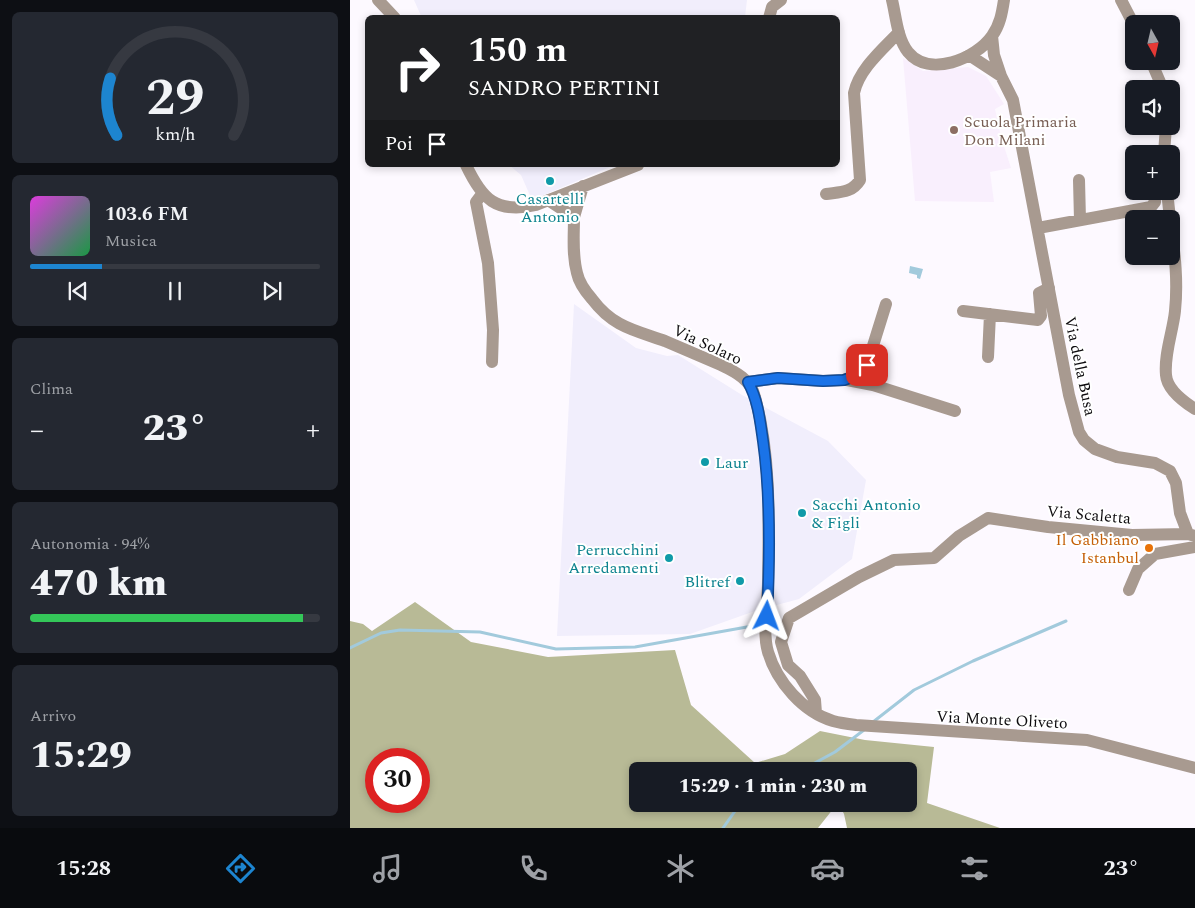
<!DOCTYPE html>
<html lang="it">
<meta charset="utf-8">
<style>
body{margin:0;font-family:Spectral,serif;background:#242831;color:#f1f3f6;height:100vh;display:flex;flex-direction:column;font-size:19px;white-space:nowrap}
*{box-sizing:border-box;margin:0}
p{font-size:16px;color:#9ea1a6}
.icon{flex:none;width:28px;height:28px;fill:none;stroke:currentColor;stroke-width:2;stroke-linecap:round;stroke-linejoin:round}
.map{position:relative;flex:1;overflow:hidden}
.drawer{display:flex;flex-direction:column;gap:12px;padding:12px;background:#0d0f14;width:350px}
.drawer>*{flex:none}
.top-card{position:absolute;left:15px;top:15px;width:475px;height:152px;border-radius:8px;box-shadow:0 2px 8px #0003;background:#202124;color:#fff;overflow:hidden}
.needle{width:32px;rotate:172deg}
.controls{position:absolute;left:775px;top:15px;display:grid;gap:10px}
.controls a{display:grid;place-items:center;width:55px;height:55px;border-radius:8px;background:#171b24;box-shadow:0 2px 8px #0003;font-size:25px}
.speed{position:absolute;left:15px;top:748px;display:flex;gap:10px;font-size:25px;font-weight:700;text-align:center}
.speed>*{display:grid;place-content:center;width:65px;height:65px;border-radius:50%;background:#171b24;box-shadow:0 2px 8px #0003;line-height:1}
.speed .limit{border:8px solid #d22;background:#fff;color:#111}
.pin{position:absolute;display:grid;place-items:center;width:42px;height:42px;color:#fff;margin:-21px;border-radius:10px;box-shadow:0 2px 8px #0006}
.me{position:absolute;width:55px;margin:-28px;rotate:3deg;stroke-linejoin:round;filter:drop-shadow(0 0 4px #0008)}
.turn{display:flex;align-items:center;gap:18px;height:105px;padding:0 20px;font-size:22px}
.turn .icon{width:65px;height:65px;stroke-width:2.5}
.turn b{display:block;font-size:35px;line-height:42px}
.then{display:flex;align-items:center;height:48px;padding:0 20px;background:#0003;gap:10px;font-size:19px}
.big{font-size:38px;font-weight:800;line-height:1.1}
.drawer .tile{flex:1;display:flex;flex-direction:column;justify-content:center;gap:8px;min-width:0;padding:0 18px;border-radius:8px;background:#242831}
.drawer .dial{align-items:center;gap:0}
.dial svg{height:130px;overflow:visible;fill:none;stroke:#363941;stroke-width:7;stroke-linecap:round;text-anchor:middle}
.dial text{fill:#f1f3f6;stroke:none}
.song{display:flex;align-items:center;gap:15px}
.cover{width:60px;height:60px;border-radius:8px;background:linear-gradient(135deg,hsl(300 70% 55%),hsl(140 70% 35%))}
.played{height:5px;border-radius:2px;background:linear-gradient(90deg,#1d85d0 25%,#363941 25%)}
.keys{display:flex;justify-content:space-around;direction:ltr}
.heat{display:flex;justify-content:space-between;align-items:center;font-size:28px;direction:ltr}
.charge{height:8px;border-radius:4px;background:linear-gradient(90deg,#34c759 94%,#363941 0)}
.trip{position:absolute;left:279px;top:762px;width:288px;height:50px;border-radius:8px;background:#171b24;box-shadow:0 2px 8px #0003;font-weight:800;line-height:50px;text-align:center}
.menu{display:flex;height:80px;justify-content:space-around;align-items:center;background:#090b0e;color:#9ea1a6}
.menu .icon{width:35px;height:35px}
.menu .active{color:#1d85d0}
.menu b{font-size:22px;color:#f1f3f6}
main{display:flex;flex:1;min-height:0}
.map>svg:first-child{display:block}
</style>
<main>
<section class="drawer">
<div class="tile dial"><svg viewBox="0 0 100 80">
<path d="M14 69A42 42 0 1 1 86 69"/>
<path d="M14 69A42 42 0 0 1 10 34" stroke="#1d85d0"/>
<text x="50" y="56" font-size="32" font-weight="700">29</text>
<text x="50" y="72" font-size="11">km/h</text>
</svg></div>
<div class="tile">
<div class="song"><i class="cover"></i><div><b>103.6 FM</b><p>Musica</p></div></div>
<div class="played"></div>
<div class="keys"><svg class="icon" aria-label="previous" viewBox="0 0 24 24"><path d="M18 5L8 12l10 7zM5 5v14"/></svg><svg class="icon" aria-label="pause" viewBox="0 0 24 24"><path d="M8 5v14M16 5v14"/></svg><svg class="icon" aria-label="next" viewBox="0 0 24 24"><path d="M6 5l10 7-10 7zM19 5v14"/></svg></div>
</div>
<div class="tile"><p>Clima</p>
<div class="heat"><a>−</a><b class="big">23°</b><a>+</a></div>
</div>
<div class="tile"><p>Autonomia · 94%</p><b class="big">470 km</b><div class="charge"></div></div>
<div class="tile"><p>Arrivo</p><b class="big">15:29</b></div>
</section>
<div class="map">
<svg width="845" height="828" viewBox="0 0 845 828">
<rect width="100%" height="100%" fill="#fdf9ff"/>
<!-- built -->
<path fill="#f9effd" d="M 553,58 L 573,71 L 618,67 L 636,76 L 654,104 L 645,109 L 651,137 L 661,168 L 640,172 L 644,202 L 565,201 Z"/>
<!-- industrial -->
<path fill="#f1eefc" d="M 64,0 L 397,0 L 395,17 L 72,18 Z
M 159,165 L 265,165 L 182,200 L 171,175 Z
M 224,304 L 286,348 L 317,356 L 328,355 L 392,395 L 478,441 L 516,480 L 502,559 L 449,599 L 405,611 L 340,634 L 207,636 Z"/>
<!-- forest -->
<path fill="#b8ba96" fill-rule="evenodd" d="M 65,602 L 121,642 L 198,657 L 325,650 L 341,705 L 405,763 L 435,754 L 470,731 L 515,740 L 584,747 L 577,803 L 650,828 L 497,828 L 494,814 L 489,804 L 558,804 L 558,771 L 288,771 L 288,804 L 487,804 L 468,828 L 0,828 L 0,621 L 13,624 L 22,631 ZM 26,759 L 69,759 L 69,801 L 26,801 Z"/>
<!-- water -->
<path fill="#a2cadc" d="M 560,266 L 573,269 L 570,279 L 567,278 L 567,275 L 559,273 Z"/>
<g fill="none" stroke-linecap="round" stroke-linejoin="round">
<!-- stream -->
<path stroke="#a2cadc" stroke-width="3" d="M 0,648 L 31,633 L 50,630 L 130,632 L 206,649 L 285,647 L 408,625
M 523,722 L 564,690 L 623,661 L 716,621
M 450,771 L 485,752 L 514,730
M 373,828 L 390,804"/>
<!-- minor -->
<path stroke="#a89a90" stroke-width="12" d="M 28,0 L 45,18
M 542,0 C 546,16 547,38 558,52 C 579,78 626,59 642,36 C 650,25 652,13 654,0
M 771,0 L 784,25
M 419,18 L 422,7 L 431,0
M 642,36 L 644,55 L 651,76 L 663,100 L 719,395 L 729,432 L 734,440 L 745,449 L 767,457 L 805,463 L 820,471 L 826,483 L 830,513 L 838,534
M 619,55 L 651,76
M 801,61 L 813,89
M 814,154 L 816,126
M 116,165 C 132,199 146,214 186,205 L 288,165
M 729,180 L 730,220
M 817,191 L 820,219
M 132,194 L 126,202 L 138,263 L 143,330 L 142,362
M 476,194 C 490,192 502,193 510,180 L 504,93 C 509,69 533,49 549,32
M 198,200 L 224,217 L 233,186
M 224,217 C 224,236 222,254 227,273 C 229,283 235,291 242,299 C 263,327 284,330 315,341 C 334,349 352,357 371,365 C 386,372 401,380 405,397 C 421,456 419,520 418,581 C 418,602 412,632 418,652 C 427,682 453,712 483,721 C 490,723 498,724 506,725 L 737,740 L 845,768
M 821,227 C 825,255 828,282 825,311 C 823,331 814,354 816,375 C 817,389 834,402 845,409
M 688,228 L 801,207 L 805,202 L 806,191
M 613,311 L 688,320 L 691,316 L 689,293 L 699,288
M 638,357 L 640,314
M 497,380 L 523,385 L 605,411
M 398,382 L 428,378 L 473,381 L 494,380 L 508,375 L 517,365 L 536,304
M 779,590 L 788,569 L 805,554 L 845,547
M 466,713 L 465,700 L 450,676 L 438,665 L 431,642 L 439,618 L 509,577 L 544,560 L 584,558 L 609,536 L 638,518 L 698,527 L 782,535 L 838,534 L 845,536"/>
</g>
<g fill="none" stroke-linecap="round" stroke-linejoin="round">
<!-- route casing -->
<g stroke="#114b97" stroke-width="12">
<path id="route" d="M 417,616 C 420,558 421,498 413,441 C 410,420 408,400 398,382 L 428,378 L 473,381 L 494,380 L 508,375 L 517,365"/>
</g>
<!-- route -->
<use href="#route" stroke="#1a73e8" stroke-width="9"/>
</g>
<!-- markers -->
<circle fill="#8d6e63" stroke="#fff" stroke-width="2" cx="604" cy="130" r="5"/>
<g fill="#0f9aa8" stroke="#fff" stroke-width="2">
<circle cx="200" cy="181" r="5"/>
<circle cx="355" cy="462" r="5"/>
<circle cx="452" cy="513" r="5"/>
<circle cx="319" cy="558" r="5"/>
<circle cx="390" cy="581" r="5"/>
</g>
<circle fill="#e8710a" stroke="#fff" stroke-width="2" cx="799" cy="548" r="5"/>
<g text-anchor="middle" stroke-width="4" stroke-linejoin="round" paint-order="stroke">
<!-- education labels -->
<g font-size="16" fill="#785e54" stroke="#fff" text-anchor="start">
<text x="614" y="127">Scuola Primaria<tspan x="614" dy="18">Don Milani</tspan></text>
</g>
<!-- culture labels -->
<g font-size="16" fill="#0d838f" stroke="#fff" text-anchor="start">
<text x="200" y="204" text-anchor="middle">Casartelli<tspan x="200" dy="18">Antonio</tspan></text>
<text x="365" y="468">Laur</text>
<text x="462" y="510">Sacchi Antonio<tspan x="462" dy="18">&amp; Figli</tspan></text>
<text x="309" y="555" text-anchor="end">Perrucchini<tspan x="309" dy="18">Arredamenti</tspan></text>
<text x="380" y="587" text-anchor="end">Blitref</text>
</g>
<!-- street labels -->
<g font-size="16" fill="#0e0c0f" stroke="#fff">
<text transform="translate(358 344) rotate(25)" y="6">Via Solaro</text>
<text transform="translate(731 366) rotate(78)" y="6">Via della Busa</text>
<text transform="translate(739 514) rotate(5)" y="6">Via Scaletta</text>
<text transform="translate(652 719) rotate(3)" y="6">Via Monte Oliveto</text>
</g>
<!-- food labels -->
<g font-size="16" fill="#c56008" stroke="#fff" text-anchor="end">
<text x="789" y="545">Il Gabbiano<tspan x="789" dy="18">Istanbul</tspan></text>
</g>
</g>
</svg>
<div class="controls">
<a><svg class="needle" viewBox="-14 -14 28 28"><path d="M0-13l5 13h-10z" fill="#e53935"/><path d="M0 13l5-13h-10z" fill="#9ea1a6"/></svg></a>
<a><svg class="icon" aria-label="sound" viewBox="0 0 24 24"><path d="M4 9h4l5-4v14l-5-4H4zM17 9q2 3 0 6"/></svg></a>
<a>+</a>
<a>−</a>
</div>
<div class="speed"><div class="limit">30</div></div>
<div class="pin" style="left:517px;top:365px;background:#d93025"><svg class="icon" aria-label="arrive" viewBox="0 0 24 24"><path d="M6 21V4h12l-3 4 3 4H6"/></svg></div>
<svg class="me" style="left:417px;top:616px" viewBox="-20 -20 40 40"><path d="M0-17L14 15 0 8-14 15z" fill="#1a73e8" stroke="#fff" stroke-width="4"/></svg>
<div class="trip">15:29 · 1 min · 230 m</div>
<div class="top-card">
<div class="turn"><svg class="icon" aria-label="right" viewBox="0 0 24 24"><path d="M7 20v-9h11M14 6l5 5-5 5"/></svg><div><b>150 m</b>SANDRO PERTINI</div></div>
<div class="then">Poi<svg class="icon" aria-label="arrive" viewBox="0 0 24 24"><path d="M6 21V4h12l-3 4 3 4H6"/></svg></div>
</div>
</div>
</main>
<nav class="menu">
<b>15:28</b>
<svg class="icon active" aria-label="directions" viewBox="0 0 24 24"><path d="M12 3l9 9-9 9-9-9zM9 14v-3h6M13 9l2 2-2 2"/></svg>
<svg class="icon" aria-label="music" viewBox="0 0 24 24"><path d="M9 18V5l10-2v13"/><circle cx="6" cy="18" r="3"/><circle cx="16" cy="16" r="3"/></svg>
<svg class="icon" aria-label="phone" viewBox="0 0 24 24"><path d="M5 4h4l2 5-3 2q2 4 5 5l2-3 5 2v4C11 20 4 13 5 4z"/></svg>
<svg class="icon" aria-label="climate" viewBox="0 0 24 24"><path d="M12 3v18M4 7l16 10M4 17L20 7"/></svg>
<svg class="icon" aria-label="car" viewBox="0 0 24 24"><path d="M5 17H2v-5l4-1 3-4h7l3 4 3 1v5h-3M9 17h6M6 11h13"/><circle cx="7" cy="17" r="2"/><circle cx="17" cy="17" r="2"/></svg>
<svg class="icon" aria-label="filters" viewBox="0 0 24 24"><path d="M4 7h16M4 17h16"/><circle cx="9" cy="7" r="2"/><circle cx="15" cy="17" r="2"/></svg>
<b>23°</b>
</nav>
